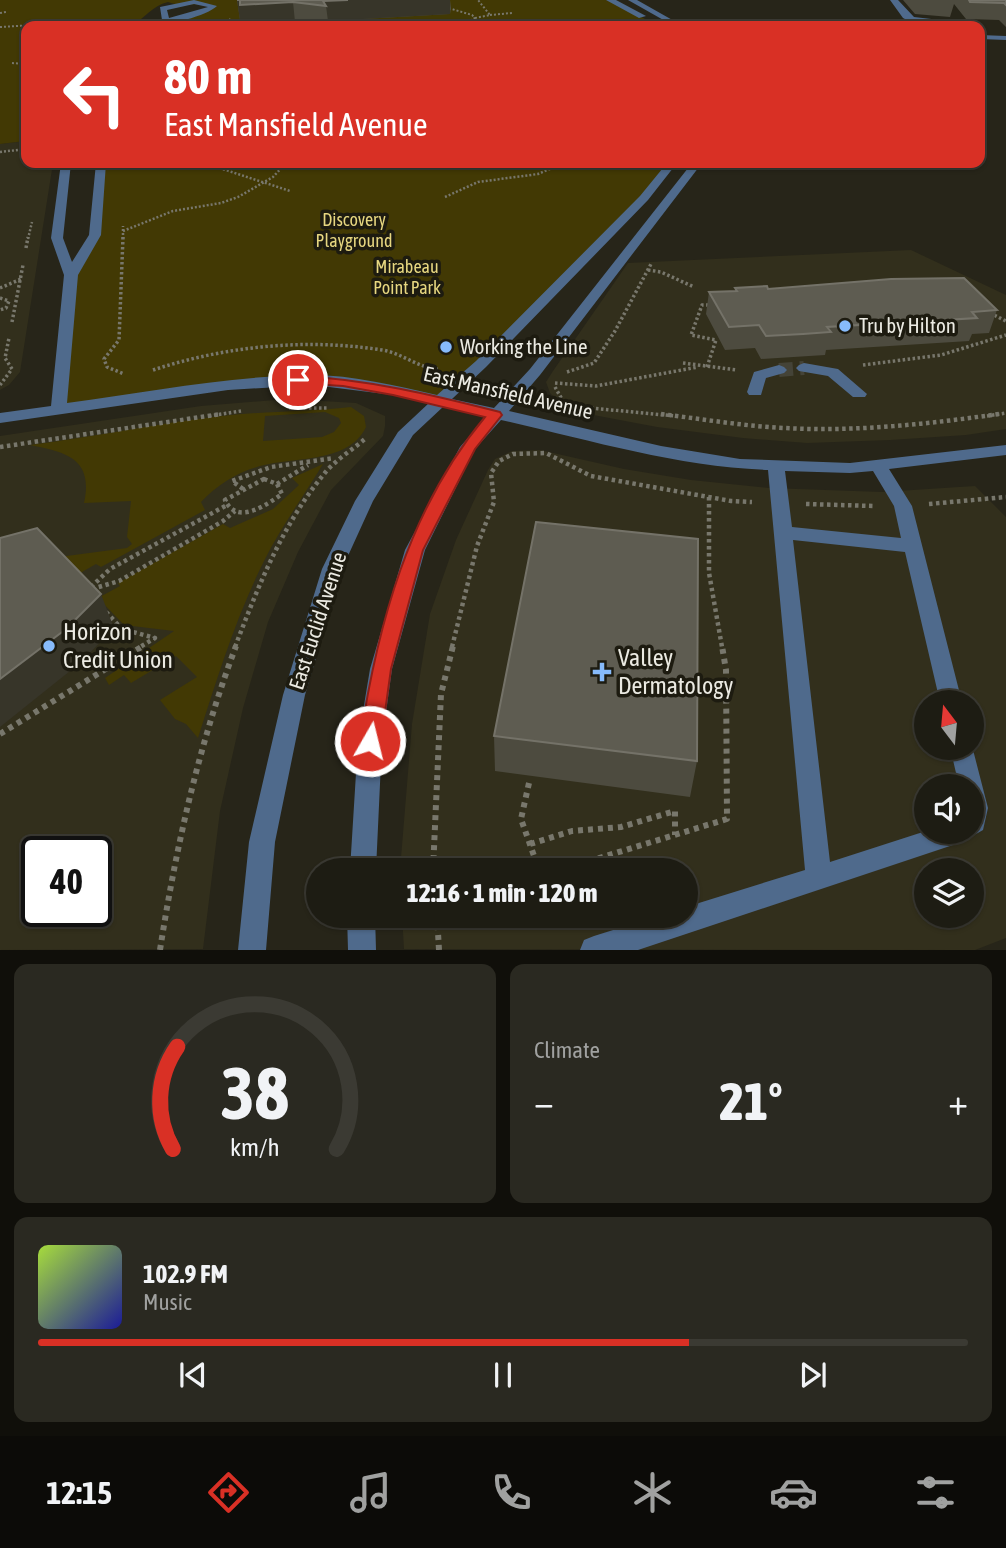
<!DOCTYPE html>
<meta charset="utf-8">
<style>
body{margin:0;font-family:"Asap Condensed",sans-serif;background:#2a2921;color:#f1f3f6;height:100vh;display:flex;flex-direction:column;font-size:26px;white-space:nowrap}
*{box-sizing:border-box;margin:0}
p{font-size:23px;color:#a0a1a0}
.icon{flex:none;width:38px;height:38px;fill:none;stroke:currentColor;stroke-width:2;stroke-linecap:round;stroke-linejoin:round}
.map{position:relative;height:950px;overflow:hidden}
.sheet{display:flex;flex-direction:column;gap:14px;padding:14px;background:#100f0a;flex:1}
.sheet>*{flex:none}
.banner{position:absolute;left:21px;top:21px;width:964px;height:147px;border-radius:14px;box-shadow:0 2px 5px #0004,0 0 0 2px #3b3a33;background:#d93025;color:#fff;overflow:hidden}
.needle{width:46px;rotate:344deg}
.buttons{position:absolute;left:914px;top:690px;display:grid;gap:14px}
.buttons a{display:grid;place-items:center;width:70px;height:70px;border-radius:50%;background:#1d1c13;box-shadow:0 2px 5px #0004,0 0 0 2px #3b3a33;font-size:35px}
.speed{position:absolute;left:21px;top:836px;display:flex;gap:14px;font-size:35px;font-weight:700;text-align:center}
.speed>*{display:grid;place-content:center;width:91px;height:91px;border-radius:50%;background:#1d1c13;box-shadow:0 2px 5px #0004,0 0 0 2px #3b3a33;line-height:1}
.speed .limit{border:4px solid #111;border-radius:10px;background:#fff;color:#111}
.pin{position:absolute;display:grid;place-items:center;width:60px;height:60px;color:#fff;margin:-30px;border:4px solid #fff;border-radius:50%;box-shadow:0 2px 7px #0007}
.me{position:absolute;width:77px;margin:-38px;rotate:8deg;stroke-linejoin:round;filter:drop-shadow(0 0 5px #0008)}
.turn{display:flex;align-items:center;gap:24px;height:147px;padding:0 28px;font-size:32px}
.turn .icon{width:91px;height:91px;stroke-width:2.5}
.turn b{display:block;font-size:49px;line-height:60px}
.big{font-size:52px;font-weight:800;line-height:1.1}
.sheet .card{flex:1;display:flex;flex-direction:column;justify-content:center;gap:10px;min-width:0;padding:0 24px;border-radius:14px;background:#2a2921}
.sheet .dial{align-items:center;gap:0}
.dial svg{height:182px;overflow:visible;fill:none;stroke:#3b3a33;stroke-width:7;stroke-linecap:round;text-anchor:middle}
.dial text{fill:#f1f3f6;stroke:none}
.song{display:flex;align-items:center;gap:21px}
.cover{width:84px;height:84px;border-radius:10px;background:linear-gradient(135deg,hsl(80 70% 55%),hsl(240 70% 35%))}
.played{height:7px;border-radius:4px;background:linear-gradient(90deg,#d93025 70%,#3b3a33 70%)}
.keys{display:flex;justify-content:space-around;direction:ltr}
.heat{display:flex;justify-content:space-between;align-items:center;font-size:38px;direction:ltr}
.sheet .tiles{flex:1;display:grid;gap:14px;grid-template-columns:1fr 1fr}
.card:last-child{grid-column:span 2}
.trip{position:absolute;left:306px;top:858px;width:392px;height:70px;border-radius:35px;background:#1d1c13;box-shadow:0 2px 5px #0004,0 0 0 2px #3b3a33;font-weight:800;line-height:70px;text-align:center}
.tabs{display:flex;height:112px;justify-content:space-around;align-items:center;background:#0c0b08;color:#a0a1a0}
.tabs .icon{width:49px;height:49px}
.tabs .active{color:#d93025}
.tabs b{font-size:32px;color:#f1f3f6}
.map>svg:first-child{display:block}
</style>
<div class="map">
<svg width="1006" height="950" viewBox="0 0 1006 950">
<rect width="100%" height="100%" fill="#272519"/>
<!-- built -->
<path fill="#322f1c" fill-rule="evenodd" d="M 26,141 L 26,163 L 53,163 L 20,372 L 9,385 L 0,390 L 0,144 Z
M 911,250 L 1006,295 L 1006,429 L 966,435 L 890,440 L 807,443 L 743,438 L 657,427 L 567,410 L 550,393 L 546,382 L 553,371 L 628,263 Z
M 288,399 L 356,403 L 385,416 L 385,426 L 383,436 L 331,490 L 298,552 L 268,622 L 243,708 L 220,811 L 203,949 L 0,950 L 0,436 L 201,406 ZM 37,852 L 96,852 L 96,912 L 37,912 Z
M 540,450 L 624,469 L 691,480 L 769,488 L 882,492 L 975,486 L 1006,517 L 1006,938 L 975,950 L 404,949 L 402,915 L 686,915 L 686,870 L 400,870 L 412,724 L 430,614 L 456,540 L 488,470 L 495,459 L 512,451 ZM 926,702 L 971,702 L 971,747 L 926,747 ZM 926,786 L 971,786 L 971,831 L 926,831 ZM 926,870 L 971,870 L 971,915 L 926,915 Z"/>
<!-- green -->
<path fill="#423904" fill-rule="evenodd" d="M 0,0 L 610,0 L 658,26 L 154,26 C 172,14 193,18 213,8 C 199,0 183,8 168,2 C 152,6 145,18 131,26 L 26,26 L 26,141 L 0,144 Z
M 101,163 L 672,163 L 644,198 L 439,401 L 313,380 L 59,409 L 71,275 L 95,235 Z
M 351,407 L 364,416 L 366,427 C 348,465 290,456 257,467 C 236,473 216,486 201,502 L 205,510 L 101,567 L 96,564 L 75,576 L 59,557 L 127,548 L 132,544 L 127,537 L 131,501 L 84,503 C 94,458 65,452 30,445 C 94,437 158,423 222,416 C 265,411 308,412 351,407 ZM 325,412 L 339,418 L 341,423 L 334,432 L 322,437 L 263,441 L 265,416 Z
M 323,464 C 303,497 281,527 264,561 C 236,617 217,678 198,738 L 186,724 L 175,719 L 160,700 L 197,677 L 176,656 L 131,683 L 124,675 L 109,685 L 105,678 L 174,631 L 124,625 L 98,598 L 120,586 L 118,583 L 223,524 L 230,528 L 273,509 L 299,485 L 292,478 Z"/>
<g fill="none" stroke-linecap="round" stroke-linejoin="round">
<!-- minor-tunnel -->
<path stroke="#444337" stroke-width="14" stroke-dasharray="14 7" stroke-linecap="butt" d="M 779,370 L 804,368"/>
<!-- path-far4 -->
<path stroke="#78776c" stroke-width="2" stroke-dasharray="2 2" stroke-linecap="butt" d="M 445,7 L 472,15 L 475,18 L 471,20
M 0,13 L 6,12
M 490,15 L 512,13
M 475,18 L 490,15 L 478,0
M 229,19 L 240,26
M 363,19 L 367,26
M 482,26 L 505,25
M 0,27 L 83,22 L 126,25
M 12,63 L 26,64"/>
<!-- path-far3 -->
<path stroke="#78776c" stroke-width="2.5" stroke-dasharray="2 2" stroke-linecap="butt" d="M 0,152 L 26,149
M 204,163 L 290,191
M 246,163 L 317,168 L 380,163
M 445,197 L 478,182 L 538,174 L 552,168
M 123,231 L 173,211 L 221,203 L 238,197 L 273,177 L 286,163
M 28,239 L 32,222
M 123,239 L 123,226"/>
<!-- path-far2 -->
<path stroke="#78776c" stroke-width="3.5" stroke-dasharray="2.5 2.5" stroke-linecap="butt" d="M 123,237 L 119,340 L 104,359 L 107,367 L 124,374
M 26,248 L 28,237
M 648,270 L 661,272 L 694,287
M 0,288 L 21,279
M 0,298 L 9,301 L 6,308 L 0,310
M 990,313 L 1006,321
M 12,322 L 23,265
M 683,363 L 737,370
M 863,365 L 941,355 L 1006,335
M 707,367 L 716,340 L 691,335 L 702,305 L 710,305
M 153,370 C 226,346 306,338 382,350 C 402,353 418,368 438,369
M 567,372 L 594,363 L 615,331 L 651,264
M 555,383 L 596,386 L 698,367
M 0,385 L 12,369 L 5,358 L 9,338
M 555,387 L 563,401 L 569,404
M 289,408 L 329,408
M 591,408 L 675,416
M 209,416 L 241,411
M 987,416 L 1006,413"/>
<!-- path-far1 -->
<path stroke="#78776c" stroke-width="4.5" stroke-dasharray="3.5 3.5" stroke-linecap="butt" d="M 661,414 C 702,419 743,426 784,428 C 856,432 928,424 999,414
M 0,447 L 221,414
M 264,479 L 277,484 L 282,494 C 266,505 237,526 225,500 Z
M 277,484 L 308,465
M 243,489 L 232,481 L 271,467 L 334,458
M 709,497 L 709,573 L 722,647
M 806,504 L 874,506
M 929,504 L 1006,497
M 91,587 L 110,569 L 227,505
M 92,589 L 119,581 L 223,521 L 235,511
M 106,612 L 122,629 L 155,638 L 140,647
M 235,647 C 258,587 282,525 324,474 C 334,461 352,450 365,439
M 452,647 L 477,546 L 494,502 L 491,473 L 499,461 L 513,454 L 546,453 L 591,476 L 731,501 L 752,502"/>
<!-- path -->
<path stroke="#78776c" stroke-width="6" stroke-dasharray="5 5" stroke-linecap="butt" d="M 0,734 L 143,646
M 529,783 L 521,819 L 539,870
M 530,844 L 572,831 L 621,827 L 675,811 L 675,835
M 433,870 L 441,694 L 453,646
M 560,870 L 727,819 L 726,670 L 722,646
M 437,915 L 439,950
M 160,950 C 176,847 199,744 236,646"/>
<!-- minor -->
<path fill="#4f6a8c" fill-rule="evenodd" d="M 194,0 L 217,6 C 207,16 163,27 149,26 L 162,20 L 160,7 ZM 194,4 L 208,7 L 169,18 L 167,10 Z
M 606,0 L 616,0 L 646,16 L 639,18 Z
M 628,0 L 637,0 L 683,26 L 674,26 Z
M 890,0 L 898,0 L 914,17 L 966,23 L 962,25 L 909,21 L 903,18 Z
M 980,35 L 1006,36 L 1006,40 L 980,39 Z
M 61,163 L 71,163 L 63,238 L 72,262 L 89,235 L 96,163 L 106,163 L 101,235 L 78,275 L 67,403 C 148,392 229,376 311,375 C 353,375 397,386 437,395 L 476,361 L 640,196 L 667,163 L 677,163 L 648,200 L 486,367 L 452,399 L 494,408 L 530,369 L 692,163 L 702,163 L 540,375 L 509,411 L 661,446 L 740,459 L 850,463 L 1006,445 L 1006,455 L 889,469 L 912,506 L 962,702 L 940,702 L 905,552 L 793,540 L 830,862 L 926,831 L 971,831 L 971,786 L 959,786 L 950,747 L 971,747 L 971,742 L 988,808 L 983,830 L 962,842 L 638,950 L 580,950 L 584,940 L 594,936 L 661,915 L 686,915 L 686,907 L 805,870 L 768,470 C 678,467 589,440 501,420 L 475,449 L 425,550 L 392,669 L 382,741 L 376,870 L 350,870 L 358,741 L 370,669 L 405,550 L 460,447 L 487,416 L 444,406 L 413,435 L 373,501 L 342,569 L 305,695 L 275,842 L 266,950 L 238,950 L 249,842 L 283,695 L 322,569 L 355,501 L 398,432 L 429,403 L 393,395 L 313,385 L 228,390 L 0,423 L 0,413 L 51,406 L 64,275 L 51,238 ZM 785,471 L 850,473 L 873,471 L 894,506 L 901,538 L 792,527 Z
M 804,363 L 838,369 L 867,394 L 865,397 L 853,397 L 828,376 L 799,371 L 796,368 L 799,365 Z
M 779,365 L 784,367 L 787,370 L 784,373 L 766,378 L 761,395 L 749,395 L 747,392 L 754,372 Z
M 347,915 L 375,915 L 376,950 L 348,950 Z"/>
</g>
<!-- wall -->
<path fill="#4d4b3f" d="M 237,0 L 450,0 L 451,8 L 450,14 L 328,21 L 328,26 L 295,22 L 243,25 L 243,20 L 240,20 Z
M 903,0 L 1006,0 L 1006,27 L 999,20 L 966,19 L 954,4 L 950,17 L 915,14 Z
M 735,288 L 768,289 L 997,310 L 989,333 L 972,334 L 969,341 L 826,350 L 825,355 L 761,359 L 755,348 L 725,350 L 706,314 L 709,292 L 735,291 Z
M 494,736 L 697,761 L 690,797 L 495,771 Z"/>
<!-- shaded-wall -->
<path fill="#373529" d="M 237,0 L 293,2 L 295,22 L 243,25 L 243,20 L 240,20 Z
M 348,0 L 450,0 L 450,14 L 328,21 L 326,6 L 323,1 Z
M 101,594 L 114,628 L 80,663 L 0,727 L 0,679 Z"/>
<!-- building -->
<path fill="#5e5c51" stroke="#747268" stroke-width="2" d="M 237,0 L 348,0 L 323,1 L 326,6 L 293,2 L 240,5 L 240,0 Z
M 969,0 L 1006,0 L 1006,5 L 1004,3 L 970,2 Z
M 964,278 L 997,310 L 972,312 L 977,318 L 827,327 L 831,332 L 803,334 L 766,336 L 759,325 L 729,327 L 709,292 L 737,291 L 735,288 L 767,286 L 768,289 L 891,279 Z
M 536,522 L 698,539 L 697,761 L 494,736 Z
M 37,528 L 101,594 L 66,629 L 0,679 L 0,538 Z"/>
<!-- route -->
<path fill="#d93025" stroke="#8d1f18" stroke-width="2" d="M 298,376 C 367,379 433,395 500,412 L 502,415 L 475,449 L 423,550 L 391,669 L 381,741 L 378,748 L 370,750 L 363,748 L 360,741 C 377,626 409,508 485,417 L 393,395 L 343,386 L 293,383 L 291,380 Z"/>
<!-- markers -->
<g fill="#87bbfb" stroke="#1d1b10" stroke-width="2.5">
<circle cx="845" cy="326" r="7"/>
<circle cx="446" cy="347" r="7"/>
<circle cx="49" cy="646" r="7"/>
<path d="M598.5 661.5h7v7h7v7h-7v7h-7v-7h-7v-7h7z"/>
</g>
<g text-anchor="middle" stroke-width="7" stroke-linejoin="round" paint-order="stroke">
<!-- far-park labels -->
<g font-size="18" fill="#e7d780" stroke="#1d1b10">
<text x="354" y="226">Discovery<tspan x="354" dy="21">Playground</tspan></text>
<text x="407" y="273">Mirabeau<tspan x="407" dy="21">Point Park</tspan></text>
</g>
<!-- poi labels -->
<g font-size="21" fill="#ebeae2" stroke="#1d1b10" text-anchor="start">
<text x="859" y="333">Tru by Hilton</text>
<text x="460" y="354">Working the Line</text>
</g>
<!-- street labels -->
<g font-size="21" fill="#ebeae2" stroke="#1d1b10">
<text transform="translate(508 393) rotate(13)" y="7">East Mansfield Avenue</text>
<text transform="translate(318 621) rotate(-72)" y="7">East Euclid Avenue</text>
</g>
<!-- near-poi labels -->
<g font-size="24" fill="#ebeae2" stroke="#1d1b10" text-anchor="start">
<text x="63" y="640">Horizon<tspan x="63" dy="28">Credit Union</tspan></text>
<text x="618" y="666">Valley<tspan x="618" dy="28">Dermatology</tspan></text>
</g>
</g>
</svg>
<div class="buttons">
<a><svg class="needle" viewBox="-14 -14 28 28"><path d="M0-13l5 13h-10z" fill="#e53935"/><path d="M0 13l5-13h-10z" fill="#a0a1a0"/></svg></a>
<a><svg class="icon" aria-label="sound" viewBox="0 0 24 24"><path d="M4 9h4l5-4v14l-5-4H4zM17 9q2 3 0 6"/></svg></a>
<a><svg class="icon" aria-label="layers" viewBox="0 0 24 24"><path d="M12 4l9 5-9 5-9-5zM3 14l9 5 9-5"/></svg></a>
</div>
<div class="speed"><div class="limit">40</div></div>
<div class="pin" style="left:298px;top:380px;background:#d93025"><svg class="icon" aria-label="arrive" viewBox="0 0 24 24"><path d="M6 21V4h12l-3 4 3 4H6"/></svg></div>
<svg class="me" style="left:370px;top:741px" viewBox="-20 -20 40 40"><circle r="17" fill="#d93025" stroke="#fff" stroke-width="3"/><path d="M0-11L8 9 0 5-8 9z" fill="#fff"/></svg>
<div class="trip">12:16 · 1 min · 120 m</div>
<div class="banner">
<div class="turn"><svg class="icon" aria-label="left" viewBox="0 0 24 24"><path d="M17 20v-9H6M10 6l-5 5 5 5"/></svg><div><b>80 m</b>East Mansfield Avenue</div></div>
</div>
</div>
<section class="sheet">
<div class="tiles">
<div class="card dial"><svg viewBox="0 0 100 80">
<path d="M14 69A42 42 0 1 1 86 69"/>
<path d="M14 69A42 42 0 0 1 16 24" stroke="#d93025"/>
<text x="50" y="56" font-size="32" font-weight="700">38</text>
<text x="50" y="72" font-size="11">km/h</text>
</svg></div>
<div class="card"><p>Climate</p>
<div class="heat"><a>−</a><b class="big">21°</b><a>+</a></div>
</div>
<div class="card">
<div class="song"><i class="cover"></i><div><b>102.9 FM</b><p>Music</p></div></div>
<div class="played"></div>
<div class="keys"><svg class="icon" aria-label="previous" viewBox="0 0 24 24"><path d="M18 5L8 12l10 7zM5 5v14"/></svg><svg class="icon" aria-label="pause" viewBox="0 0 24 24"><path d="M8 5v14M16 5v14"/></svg><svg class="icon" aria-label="next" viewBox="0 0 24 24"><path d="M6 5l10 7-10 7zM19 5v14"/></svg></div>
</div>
</div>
</section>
<nav class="tabs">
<b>12:15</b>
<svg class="icon active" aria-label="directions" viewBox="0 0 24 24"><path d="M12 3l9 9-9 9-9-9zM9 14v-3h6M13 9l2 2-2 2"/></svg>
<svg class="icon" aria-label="music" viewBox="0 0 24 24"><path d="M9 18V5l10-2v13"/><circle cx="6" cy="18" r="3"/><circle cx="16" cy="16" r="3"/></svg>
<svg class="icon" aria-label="phone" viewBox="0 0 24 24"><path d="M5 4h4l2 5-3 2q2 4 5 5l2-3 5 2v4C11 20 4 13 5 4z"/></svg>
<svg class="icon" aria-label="climate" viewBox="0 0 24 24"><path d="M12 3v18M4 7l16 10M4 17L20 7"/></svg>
<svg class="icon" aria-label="car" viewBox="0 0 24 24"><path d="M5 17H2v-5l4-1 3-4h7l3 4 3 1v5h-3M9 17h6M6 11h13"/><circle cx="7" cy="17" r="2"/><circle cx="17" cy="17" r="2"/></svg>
<svg class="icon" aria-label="filters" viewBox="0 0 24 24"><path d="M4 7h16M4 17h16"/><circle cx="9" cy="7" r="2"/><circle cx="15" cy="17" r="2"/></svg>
</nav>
